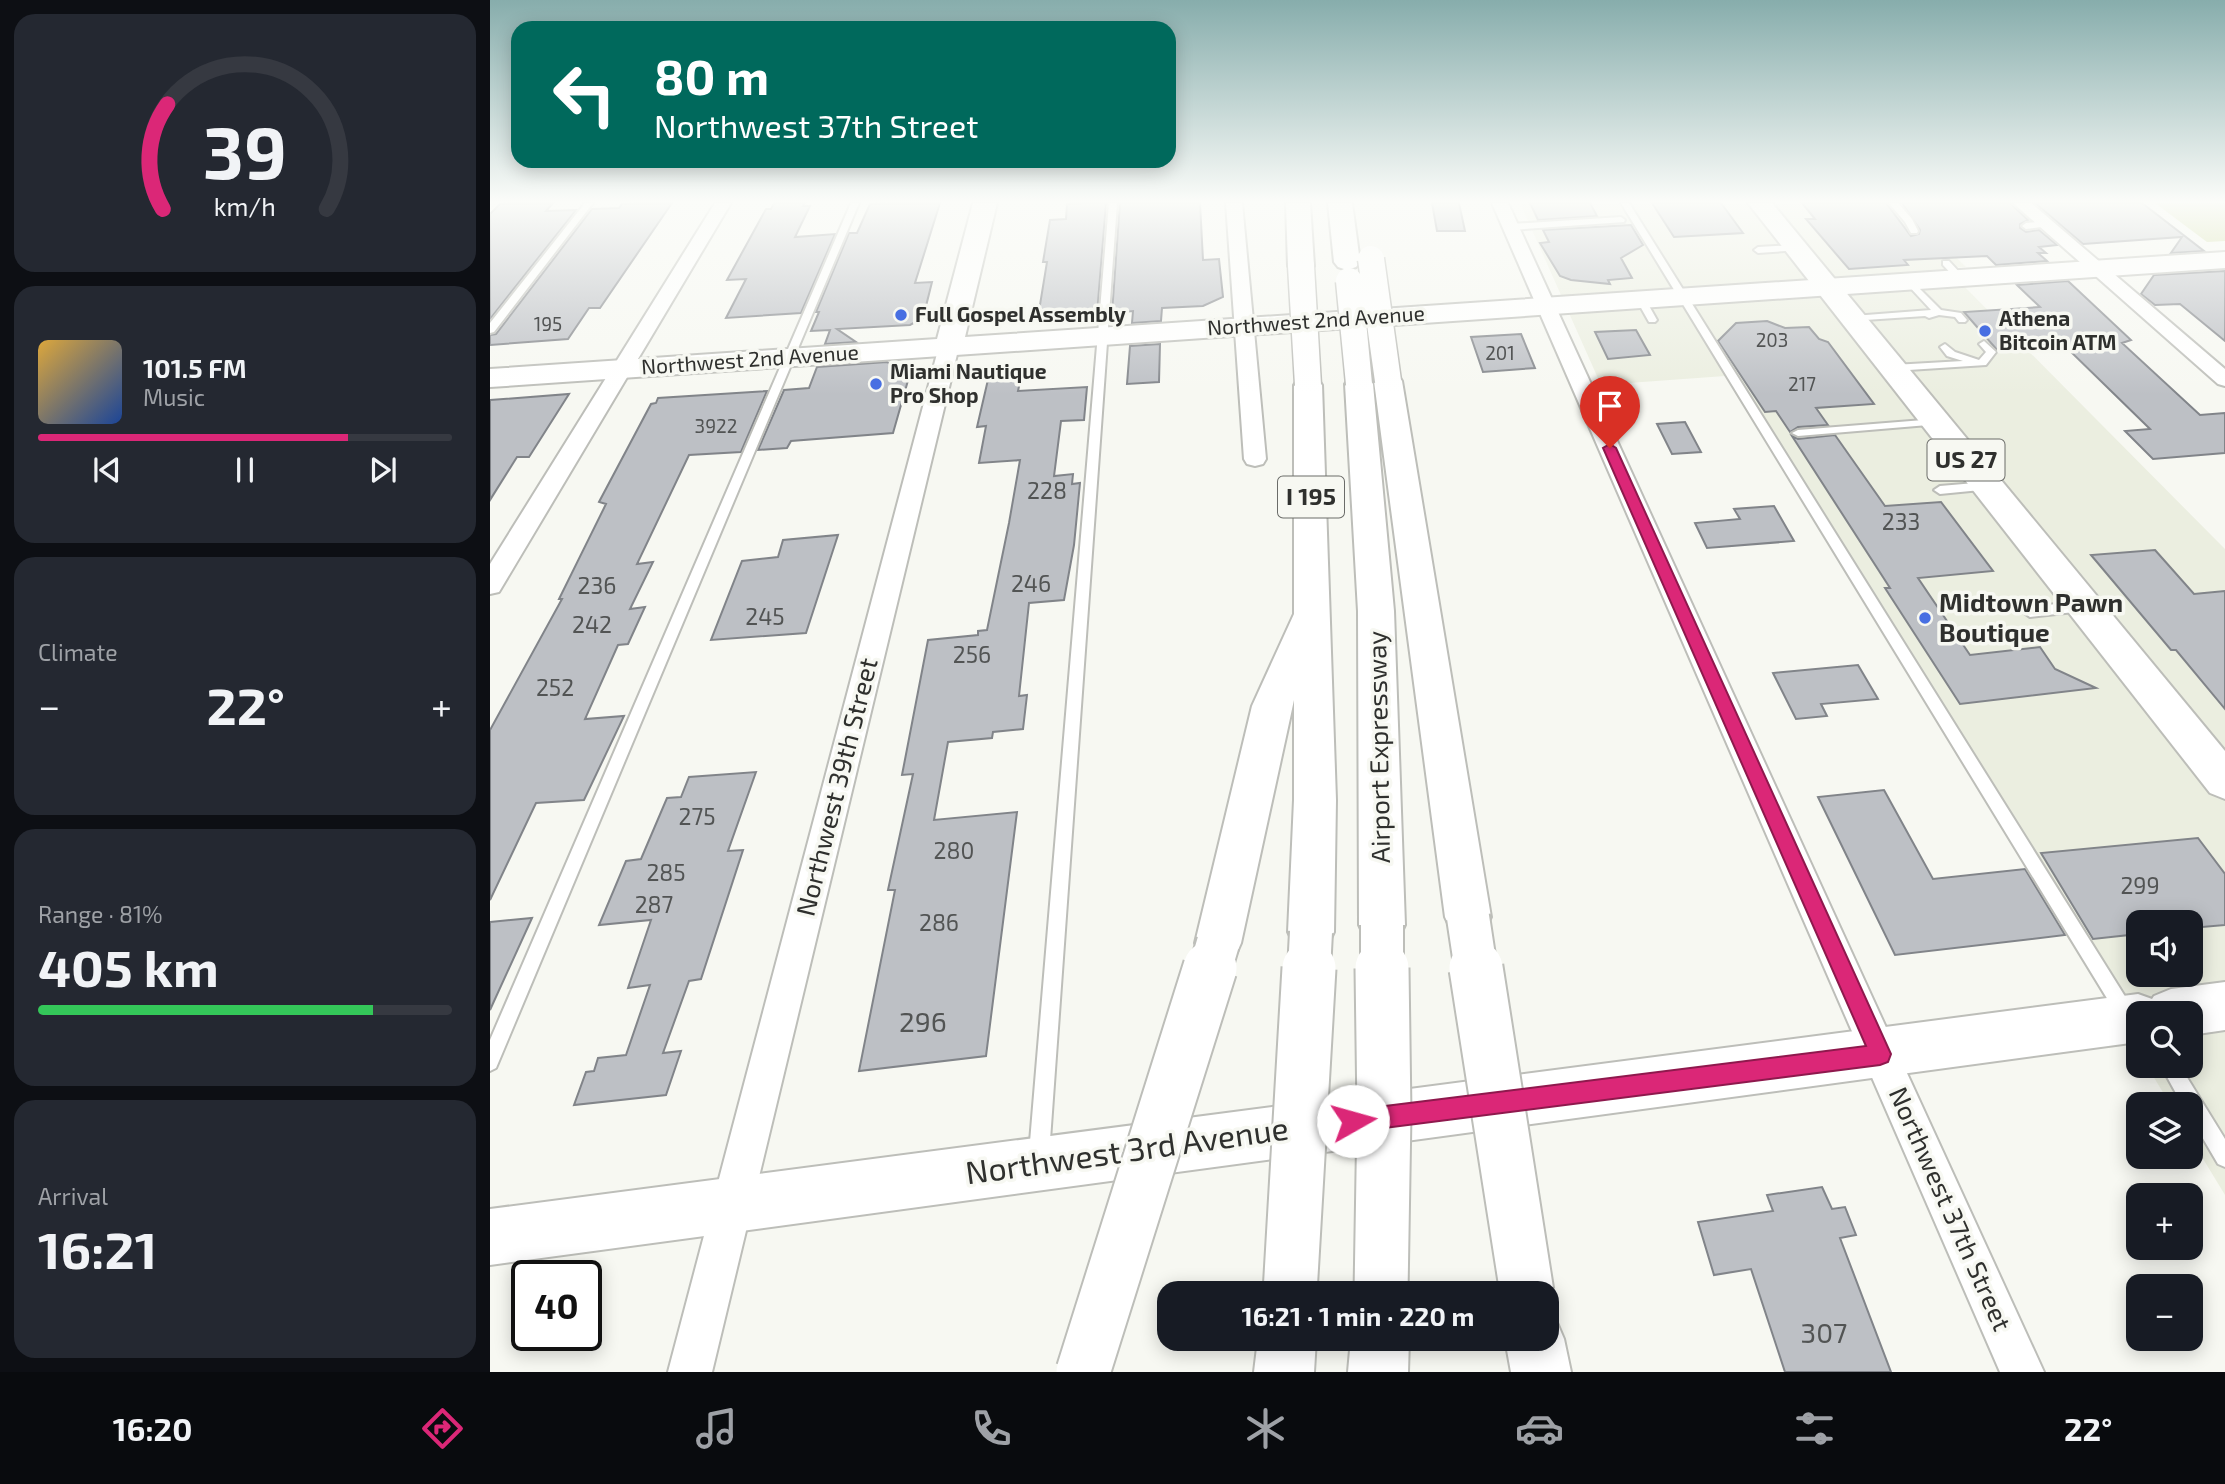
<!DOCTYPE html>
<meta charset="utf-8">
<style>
body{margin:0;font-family:"Exo 2",sans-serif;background:#242831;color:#f1f3f6;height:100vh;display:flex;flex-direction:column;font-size:26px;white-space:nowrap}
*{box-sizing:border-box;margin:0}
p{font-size:23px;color:#9ea1a6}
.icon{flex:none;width:38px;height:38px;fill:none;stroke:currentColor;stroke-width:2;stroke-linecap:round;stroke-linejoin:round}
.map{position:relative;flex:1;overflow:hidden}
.panel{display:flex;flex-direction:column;gap:14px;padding:14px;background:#0d0f14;width:490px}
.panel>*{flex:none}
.top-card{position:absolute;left:21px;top:21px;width:665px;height:147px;border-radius:21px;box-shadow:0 4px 18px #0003;background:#00695c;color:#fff;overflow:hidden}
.fabs{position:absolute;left:1636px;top:910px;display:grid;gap:14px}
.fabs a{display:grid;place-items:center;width:77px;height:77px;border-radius:14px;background:#171b24;box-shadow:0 4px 18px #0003;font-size:35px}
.speed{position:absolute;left:21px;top:1260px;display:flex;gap:14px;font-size:35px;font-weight:700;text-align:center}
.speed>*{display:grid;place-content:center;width:91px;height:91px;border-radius:50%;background:#171b24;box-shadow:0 4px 18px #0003;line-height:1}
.speed .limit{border:4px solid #111;border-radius:10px;background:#fff;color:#111}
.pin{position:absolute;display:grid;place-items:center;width:60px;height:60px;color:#fff;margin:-72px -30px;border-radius:50% 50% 50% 0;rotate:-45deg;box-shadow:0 0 7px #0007}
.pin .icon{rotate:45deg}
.me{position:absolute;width:77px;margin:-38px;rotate:83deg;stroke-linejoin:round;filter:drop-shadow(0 0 5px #0008)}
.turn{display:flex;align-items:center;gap:24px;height:147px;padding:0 28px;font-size:32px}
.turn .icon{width:91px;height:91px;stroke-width:2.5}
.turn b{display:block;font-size:49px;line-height:60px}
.big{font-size:52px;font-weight:700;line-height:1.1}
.panel .tile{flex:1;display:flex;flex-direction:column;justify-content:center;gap:10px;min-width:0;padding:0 24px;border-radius:21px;background:#242831}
.panel .dial{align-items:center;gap:0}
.dial svg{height:182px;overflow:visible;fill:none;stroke:#363941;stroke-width:7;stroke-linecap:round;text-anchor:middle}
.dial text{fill:#f1f3f6;stroke:none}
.song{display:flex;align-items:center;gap:21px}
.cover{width:84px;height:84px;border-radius:10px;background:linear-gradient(135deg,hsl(40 70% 55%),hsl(220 70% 35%))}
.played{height:7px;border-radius:4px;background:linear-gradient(90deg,#db2777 75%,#363941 75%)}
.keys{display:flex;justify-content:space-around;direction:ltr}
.heat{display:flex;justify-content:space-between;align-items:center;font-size:38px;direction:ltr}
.charge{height:10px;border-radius:5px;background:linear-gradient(90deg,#34c759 81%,#363941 0)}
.trip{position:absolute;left:667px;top:1281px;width:402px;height:70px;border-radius:21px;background:#171b24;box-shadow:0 4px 18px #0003;font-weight:700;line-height:70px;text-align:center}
.tabs{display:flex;height:112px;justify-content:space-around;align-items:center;background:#090b0e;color:#9ea1a6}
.tabs .icon{width:49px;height:49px}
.tabs .active{color:#db2777}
.tabs b{font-size:32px;color:#f1f3f6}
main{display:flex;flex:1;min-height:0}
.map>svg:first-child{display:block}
</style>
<main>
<section class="panel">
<div class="tile dial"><svg viewBox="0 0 100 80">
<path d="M14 69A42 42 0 1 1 86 69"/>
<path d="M14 69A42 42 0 0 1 16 23" stroke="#db2777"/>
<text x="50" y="56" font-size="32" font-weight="700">39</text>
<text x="50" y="72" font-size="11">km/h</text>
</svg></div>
<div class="tile">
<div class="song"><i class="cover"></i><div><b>101.5 FM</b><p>Music</p></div></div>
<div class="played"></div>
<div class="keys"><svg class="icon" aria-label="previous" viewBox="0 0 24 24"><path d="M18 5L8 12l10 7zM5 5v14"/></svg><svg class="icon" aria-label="pause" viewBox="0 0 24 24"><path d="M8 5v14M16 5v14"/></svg><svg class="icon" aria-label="next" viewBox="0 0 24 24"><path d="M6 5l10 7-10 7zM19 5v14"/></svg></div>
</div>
<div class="tile"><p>Climate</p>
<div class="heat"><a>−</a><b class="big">22°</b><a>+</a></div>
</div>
<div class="tile"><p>Range · 81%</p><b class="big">405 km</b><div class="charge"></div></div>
<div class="tile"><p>Arrival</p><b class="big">16:21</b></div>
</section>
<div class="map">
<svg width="1735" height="1372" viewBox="0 0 1735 1372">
<rect width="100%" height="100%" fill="#f7f8f2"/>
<!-- built -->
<path fill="#ebeee0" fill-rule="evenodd" d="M 1030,203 L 1411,203 L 1476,267 L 1456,268 L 1735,549 L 1735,1195 L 1701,1139 L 1701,1104 L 1680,1104 L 1657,1066 L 1701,1066 L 1701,1013 L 1648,1013 L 1648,1052 L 1235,376 L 1111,385 ZM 1648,922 L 1701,922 L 1701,975 L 1648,975 Z"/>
<!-- green -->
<path fill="#cbd796" d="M 1665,203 L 1735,203 L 1735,241 L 1717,242 Z"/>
<!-- building -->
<path fill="#bdc0c5" stroke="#818489" stroke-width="2" d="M 63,203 L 56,211 L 86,210 L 0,319 L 0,214 L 10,204 Z
M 182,203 L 110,308 L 99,308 L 78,339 L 0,345 L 0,335 L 6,334 L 102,209 L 129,208 L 132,204 Z
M 284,203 L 315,203 L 313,206 L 320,206 L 305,237 L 345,234 L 311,313 L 236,318 L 256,279 L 237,280 L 276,209 L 281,209 Z
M 450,203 L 425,283 L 442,282 L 433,318 L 420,325 L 347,329 L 366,342 L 335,344 L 340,330 L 321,331 L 329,312 L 326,312 L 359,233 L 367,233 L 380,204 Z
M 595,203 L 616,203 L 607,314 L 548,317 L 557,262 L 553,262 L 560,220 L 576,219 L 577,204 Z
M 630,203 L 710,203 L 713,260 L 729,259 L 733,297 L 713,306 L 672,308 L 671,321 L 642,323 L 643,311 L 622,313 Z
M 942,203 L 969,203 L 975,231 L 947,231 Z
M 1040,203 L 1100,203 L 1107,216 L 1048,220 Z
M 1162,203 L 1231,203 L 1253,233 L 1184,237 Z
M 1312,203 L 1396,203 L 1421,236 L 1429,234 L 1430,230 L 1412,203 L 1520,203 L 1538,220 L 1530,224 L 1530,228 L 1536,232 L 1549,230 L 1567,245 L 1549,247 L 1556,253 L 1548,253 L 1557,261 L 1506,265 L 1497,256 L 1414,260 L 1418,265 L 1359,269 L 1316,219 L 1325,219 Z
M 1545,203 L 1652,203 L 1714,251 L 1681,253 L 1692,237 L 1593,244 Z
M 1141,225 L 1153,245 L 1131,258 L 1142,278 L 1118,280 L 1120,284 L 1081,280 L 1070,276 L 1050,243 L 1059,242 L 1053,230 Z
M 1735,271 L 1735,341 L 1690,304 L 1665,305 L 1651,294 L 1664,275 Z
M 1578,281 L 1641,340 L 1632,343 L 1710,415 L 1735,413 L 1735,453 L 1663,459 L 1635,431 L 1660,429 L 1576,347 L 1508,351 L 1474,312 L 1550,307 L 1527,285 Z
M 1277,321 L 1295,328 L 1319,327 L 1329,339 L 1338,342 L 1384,404 L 1326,408 L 1338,425 L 1308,427 L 1300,432 L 1286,411 L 1275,412 L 1228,341 L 1246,323 Z
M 1146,330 L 1160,355 L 1118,359 L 1105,332 Z
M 1031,334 L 1045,368 L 993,372 L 981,337 Z
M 670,344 L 669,382 L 637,384 L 640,346 Z
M 397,362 L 419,377 L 403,433 L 301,441 L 297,448 L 268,450 L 294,390 L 319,388 L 327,367 Z
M 533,368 L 528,391 L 597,387 L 594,420 L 571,421 L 564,476 L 583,474 L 582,484 L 590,483 L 584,545 L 574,600 L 539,603 L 529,696 L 537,695 L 533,729 L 503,732 L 502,738 L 458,742 L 444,820 L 527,812 L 496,1056 L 369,1071 L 405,890 L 398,890 L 423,774 L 412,775 L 438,640 L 488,635 L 488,631 L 497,630 L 519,523 L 530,460 L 489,463 L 496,426 L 487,427 L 500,371 Z
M 277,391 L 251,452 L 199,455 L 147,564 L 163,562 L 140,609 L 155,607 L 138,644 L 128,645 L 95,719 L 134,716 L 94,800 L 46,803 L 0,900 L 0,730 L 72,599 L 69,599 L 116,504 L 109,502 L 161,404 L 166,403 L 168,398 Z
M 79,394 L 39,457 L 27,457 L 0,500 L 0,400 Z
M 1195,422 L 1211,452 L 1182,454 L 1167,424 Z
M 1345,435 L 1395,506 L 1451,502 L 1503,571 L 1428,578 L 1480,655 L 1550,647 L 1565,669 L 1606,688 L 1470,704 L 1395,588 L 1400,588 L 1302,436 L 1308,439 Z
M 1284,506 L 1304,541 L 1217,548 L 1205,523 L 1250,519 L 1244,509 Z
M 348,535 L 316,633 L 221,640 L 252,561 L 288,557 L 293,540 Z
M 1665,550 L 1704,594 L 1735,591 L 1735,709 L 1686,650 L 1681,650 L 1601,555 Z
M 1368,665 L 1388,699 L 1331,704 L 1337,716 L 1306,719 L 1283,673 Z
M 266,772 L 238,851 L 253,850 L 211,979 L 199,981 L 173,1053 L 191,1051 L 176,1095 L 84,1105 L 96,1072 L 104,1071 L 108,1058 L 136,1055 L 160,985 L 138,988 L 161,920 L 109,925 L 136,861 L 151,859 L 177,798 L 191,797 L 199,777 Z
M 1394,790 L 1443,879 L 1535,869 L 1575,935 L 1405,955 L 1328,797 Z
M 1708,838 L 1735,874 L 1735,925 L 1701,928 L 1701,922 L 1648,922 L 1648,934 L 1603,939 L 1551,853 Z
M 42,918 L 0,1010 L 0,922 Z
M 1332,1187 L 1342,1209 L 1355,1207 L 1366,1235 L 1350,1238 L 1401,1372 L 1295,1372 L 1261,1269 L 1224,1275 L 1208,1222 L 1283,1211 L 1277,1195 Z"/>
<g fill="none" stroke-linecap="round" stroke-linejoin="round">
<!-- lane casing -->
<g stroke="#bdbeb9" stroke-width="4">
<path id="lane" d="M 95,203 L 103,203 L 4,332 L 0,333 L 0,323 Z
M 361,203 L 369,203 L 6,1068 L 0,1071 L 0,1040 Z
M 619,203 L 627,203 L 559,1154 L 556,1161 L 549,1164 L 542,1161 L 539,1154 Z
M 1131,203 L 1139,203 L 1641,1006 L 1644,1012 L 1641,1018 L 1635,1021 L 1629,1018 Z
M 1399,203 L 1408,203 L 1422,219 L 1428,231 L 1427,233 L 1421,233 L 1415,222 Z
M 1131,217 L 1135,220 L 1134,222 L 1021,230 L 1017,227 L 1021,224 Z
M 1556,221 L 1560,224 L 1559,226 L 1536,229 L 1532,226 L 1536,223 Z
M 1306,245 L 1310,248 L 1309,250 L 1268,253 L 1264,250 L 1268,247 Z
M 1453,261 L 1459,261 L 1472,275 L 1472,279 L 1466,279 L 1453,265 Z
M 1419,278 L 1451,310 L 1471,313 L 1477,320 L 1475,322 L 1469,322 L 1465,317 L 1449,315 L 1439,318 L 1435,316 L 1360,321 L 1358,319 L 1363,316 L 1441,310 L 1414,281 Z
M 1148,297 L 1154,297 L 1167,320 L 1165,322 L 1159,322 L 1146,299 Z
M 1494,341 L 1506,352 L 1496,365 L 1403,371 L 1398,368 L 1403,365 L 1473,361 L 1457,356 L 1450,347 L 1455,344 L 1465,352 L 1489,360 L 1496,352 L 1489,344 Z
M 1446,419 L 1450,420 L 1450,424 L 1308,436 L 1302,433 L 1308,430 Z
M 1497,482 L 1501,483 L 1501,489 L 1450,494 L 1444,490 L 1450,486 Z
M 1593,601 L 1600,606 L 1593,611 L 1540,617 L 1533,612 L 1540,607 Z
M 1671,1066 L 1690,1066 L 1735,1139 L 1735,1167 L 1728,1164 L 1701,1118 L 1701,1104 L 1692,1104 Z"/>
</g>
<!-- street casing -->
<g stroke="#bdbeb9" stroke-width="4">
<path id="street" d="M 225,203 L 241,203 L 9,592 L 0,594 L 0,564 Z
M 736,203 L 752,203 L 776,459 L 773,464 L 765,466 L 757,464 L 754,459 Z
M 1002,203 L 1018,203 L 1554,1372 L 1510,1372 Z
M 1523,203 L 1541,203 L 1735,369 L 1735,386 L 1728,384 Z
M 459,340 L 466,342 L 469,346 L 222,1372 L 178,1372 L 449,346 L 452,342 Z"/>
</g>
<!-- secondary casing -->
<g stroke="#bdbeb9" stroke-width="4">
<path id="secondary" d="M 483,203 L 507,203 L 475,337 L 1735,252 L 1735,268 L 0,387 L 0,369 L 447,339 Z
M 1735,982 L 1735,1030 L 1701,1035 L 1701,1013 L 1648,1013 L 1648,1042 L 0,1265 L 0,1209 L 1648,994 L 1662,999 L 1664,996 L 1681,989 Z"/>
</g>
<!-- primary casing -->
<g stroke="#bdbeb9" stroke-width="4">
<path id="primary" d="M 1258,203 L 1282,203 L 1735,751 L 1735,799 L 1720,793 Z"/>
</g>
<!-- highway casing -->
<g stroke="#bdbeb9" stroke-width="4">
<path id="highway" d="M 796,203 L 820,203 L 824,266 L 820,271 L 811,274 L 802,271 L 798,266 Z
M 838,203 L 862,203 L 870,262 L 866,267 L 857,270 L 848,267 L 844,262 Z
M 898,372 L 908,375 L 912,381 L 1001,917 L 994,932 L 978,938 L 962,932 L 955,917 L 884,381 L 888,375 Z
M 869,375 L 879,378 L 883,384 L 904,611 L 915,925 L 908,940 L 892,947 L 876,940 L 869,925 L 868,611 L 855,384 L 859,378 Z
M 818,376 L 828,379 L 832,385 L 846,800 L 844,932 L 837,947 L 821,954 L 805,947 L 798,932 L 804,800 L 804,700 L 751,943 L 744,959 L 728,965 L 712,959 L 705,943 L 762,706 L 804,614 L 804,385 L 808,379 Z
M 1057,1315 L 1065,1318 L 1074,1339 L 1081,1372 L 1021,1372 L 1015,1339 L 1057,1339 Z
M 768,1339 L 826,1339 L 824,1372 L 764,1372 Z
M 861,1339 L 919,1339 L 918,1372 L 858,1372 Z"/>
</g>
<!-- lane -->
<use href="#lane" fill="#fff" fill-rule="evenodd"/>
<!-- street -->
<use href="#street" fill="#fff" fill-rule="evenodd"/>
<!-- secondary -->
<use href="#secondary" fill="#fff" fill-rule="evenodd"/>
<!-- primary -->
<use href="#primary" fill="#fff" fill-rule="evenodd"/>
<!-- highway -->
<use href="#highway" fill="#fff" fill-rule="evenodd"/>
<!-- highway-bridge-far2 casing -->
<g stroke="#bdbeb9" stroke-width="29" stroke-linecap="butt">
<path id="highway-bridge-far2" d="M 881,259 L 898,381
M 811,266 L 818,385
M 859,281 L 869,384"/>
</g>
<!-- highway-bridge-far1 casing -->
<g stroke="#bdbeb9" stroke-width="46" stroke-linecap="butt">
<path id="highway-bridge-far1" d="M 978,917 L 986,970
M 892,925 L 892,970
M 720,970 L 728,943
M 819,970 L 821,932"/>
</g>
<!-- highway-bridge casing -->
<g stroke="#bdbeb9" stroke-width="57" stroke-linecap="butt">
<path id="highway-bridge" d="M 986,968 L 1037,1293
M 800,1293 L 819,968
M 891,1293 L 894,1114 L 892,968
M 593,1372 L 720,968"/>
</g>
<!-- highway-bridge-far2 -->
<use href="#highway-bridge-far2" stroke="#fff" stroke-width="26"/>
<!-- highway-bridge-far1 -->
<use href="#highway-bridge-far1" stroke="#fff" stroke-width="42"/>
<!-- highway-bridge -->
<use href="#highway-bridge" stroke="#fff" stroke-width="53"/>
</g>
<!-- sky -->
<linearGradient id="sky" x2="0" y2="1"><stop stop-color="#87adac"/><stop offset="0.51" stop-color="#fbfcf9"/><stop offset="1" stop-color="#fbfcf9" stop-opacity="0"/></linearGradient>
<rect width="1735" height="395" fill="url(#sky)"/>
<!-- route -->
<path fill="#db2777" stroke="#8e194d" stroke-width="2" d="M 1120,444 L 1126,448 L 1401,1054 L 1398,1062 L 1390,1065 L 863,1132 L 856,1129 L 853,1121 L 856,1114 L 863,1110 L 1376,1046 L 1113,448 Z"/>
<!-- markers -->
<g fill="#486fe2" stroke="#f7f8f2" stroke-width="2.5">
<circle cx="411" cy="315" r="7"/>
<circle cx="1495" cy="331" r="7"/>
<circle cx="386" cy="384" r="7"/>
<circle cx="1435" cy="618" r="7"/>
</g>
<g text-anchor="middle" stroke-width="7" stroke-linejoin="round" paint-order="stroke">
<!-- far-number labels -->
<g font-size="19" fill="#525454">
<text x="58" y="331">195</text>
<text x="1282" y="347">203</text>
<text x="1010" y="360">201</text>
<text x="1312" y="391">217</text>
<text x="226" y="433">3922</text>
</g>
<!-- far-poi labels -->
<g font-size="21" font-weight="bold" fill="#2f302e" stroke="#f7f8f2" text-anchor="start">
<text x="425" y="322">Full Gospel Assembly</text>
<text x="1509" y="326">Athena<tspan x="1509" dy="24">Bitcoin ATM</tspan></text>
<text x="400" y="379">Miami Nautique<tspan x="400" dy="24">Pro Shop</tspan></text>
</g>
<!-- far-street labels -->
<g font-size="21" fill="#2f302e" stroke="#f7f8f2">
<text transform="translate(826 321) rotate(-4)" y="7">Northwest 2nd Avenue</text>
<text transform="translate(260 360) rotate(-4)" y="7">Northwest 2nd Avenue</text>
</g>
<!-- number labels -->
<g font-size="23" fill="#525454">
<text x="557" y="499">228</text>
<text x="1411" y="530">233</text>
<text x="541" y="592">246</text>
<text x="107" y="594">236</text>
<text x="275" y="625">245</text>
<text x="102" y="633">242</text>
<text x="482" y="663">256</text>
<text x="65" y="696">252</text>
<text x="207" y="825">275</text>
<text x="464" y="859">280</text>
<text x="176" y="881">285</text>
<text x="1650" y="894">299</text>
<text x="164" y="913">287</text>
<text x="449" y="931">286</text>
</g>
<!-- shield labels -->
<g fill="#f7f8f2" stroke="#6b6c69" stroke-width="2">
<rect x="1437.5" y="439.5" width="77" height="41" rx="5"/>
<rect x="788" y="476.5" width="66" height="41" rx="5"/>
</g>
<g font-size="24" font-weight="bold" fill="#2f302e">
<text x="1476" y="468">US 27</text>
<text x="821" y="505">I 195</text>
</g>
<!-- poi labels -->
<g font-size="26" font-weight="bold" fill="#2f302e" stroke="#f7f8f2" text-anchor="start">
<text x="1449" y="612">Midtown Pawn<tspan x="1449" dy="30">Boutique</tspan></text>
</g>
<!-- street labels -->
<g font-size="26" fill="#2f302e" stroke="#f7f8f2">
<text transform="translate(889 747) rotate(-91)" y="9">Airport Expressway</text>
<text transform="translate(347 787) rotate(-76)" y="9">Northwest 39th Street</text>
<text transform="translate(1460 1209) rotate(66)" y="9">Northwest 37th Street</text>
</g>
<!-- near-number labels -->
<g font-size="28" fill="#525454">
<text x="433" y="1032">296</text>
<text x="1334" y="1343">307</text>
</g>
<!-- near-street labels -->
<g font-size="32" fill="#2f302e" stroke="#f7f8f2">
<text transform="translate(637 1151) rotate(-8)" y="11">Northwest 3rd Avenue</text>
</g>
</g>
</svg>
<div class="fabs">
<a><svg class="icon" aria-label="sound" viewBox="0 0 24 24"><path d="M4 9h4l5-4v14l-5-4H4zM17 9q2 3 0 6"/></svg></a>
<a><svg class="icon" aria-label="search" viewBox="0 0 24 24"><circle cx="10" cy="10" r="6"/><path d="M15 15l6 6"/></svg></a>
<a><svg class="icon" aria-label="layers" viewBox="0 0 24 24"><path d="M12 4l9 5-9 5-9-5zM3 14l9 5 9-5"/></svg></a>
<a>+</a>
<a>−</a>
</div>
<div class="speed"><div class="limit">40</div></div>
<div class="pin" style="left:1120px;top:448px;background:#d93025"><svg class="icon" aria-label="arrive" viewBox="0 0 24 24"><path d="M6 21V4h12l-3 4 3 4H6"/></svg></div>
<svg class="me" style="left:863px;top:1121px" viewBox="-20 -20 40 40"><circle r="19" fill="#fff"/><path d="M0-13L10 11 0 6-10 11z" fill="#db2777"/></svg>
<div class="trip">16:21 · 1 min · 220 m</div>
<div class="top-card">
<div class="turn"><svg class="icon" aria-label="left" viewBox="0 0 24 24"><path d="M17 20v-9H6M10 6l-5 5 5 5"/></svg><div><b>80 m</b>Northwest 37th Street</div></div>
</div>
</div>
</main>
<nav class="tabs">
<b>16:20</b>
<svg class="icon active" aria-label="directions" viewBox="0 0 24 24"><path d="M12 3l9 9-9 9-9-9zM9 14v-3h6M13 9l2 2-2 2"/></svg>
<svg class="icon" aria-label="music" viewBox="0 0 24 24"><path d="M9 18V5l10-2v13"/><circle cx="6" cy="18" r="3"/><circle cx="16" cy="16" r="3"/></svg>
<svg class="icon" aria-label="phone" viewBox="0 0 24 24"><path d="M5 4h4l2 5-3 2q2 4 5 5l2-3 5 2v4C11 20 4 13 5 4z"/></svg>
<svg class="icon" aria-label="climate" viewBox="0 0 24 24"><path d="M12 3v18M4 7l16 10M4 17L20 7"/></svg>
<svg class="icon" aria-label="car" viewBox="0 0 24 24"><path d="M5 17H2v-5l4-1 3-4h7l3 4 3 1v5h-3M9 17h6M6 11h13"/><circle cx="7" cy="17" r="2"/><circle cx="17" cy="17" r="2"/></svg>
<svg class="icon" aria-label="filters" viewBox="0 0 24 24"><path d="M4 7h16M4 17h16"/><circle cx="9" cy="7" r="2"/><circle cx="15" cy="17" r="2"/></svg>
<b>22°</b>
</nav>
